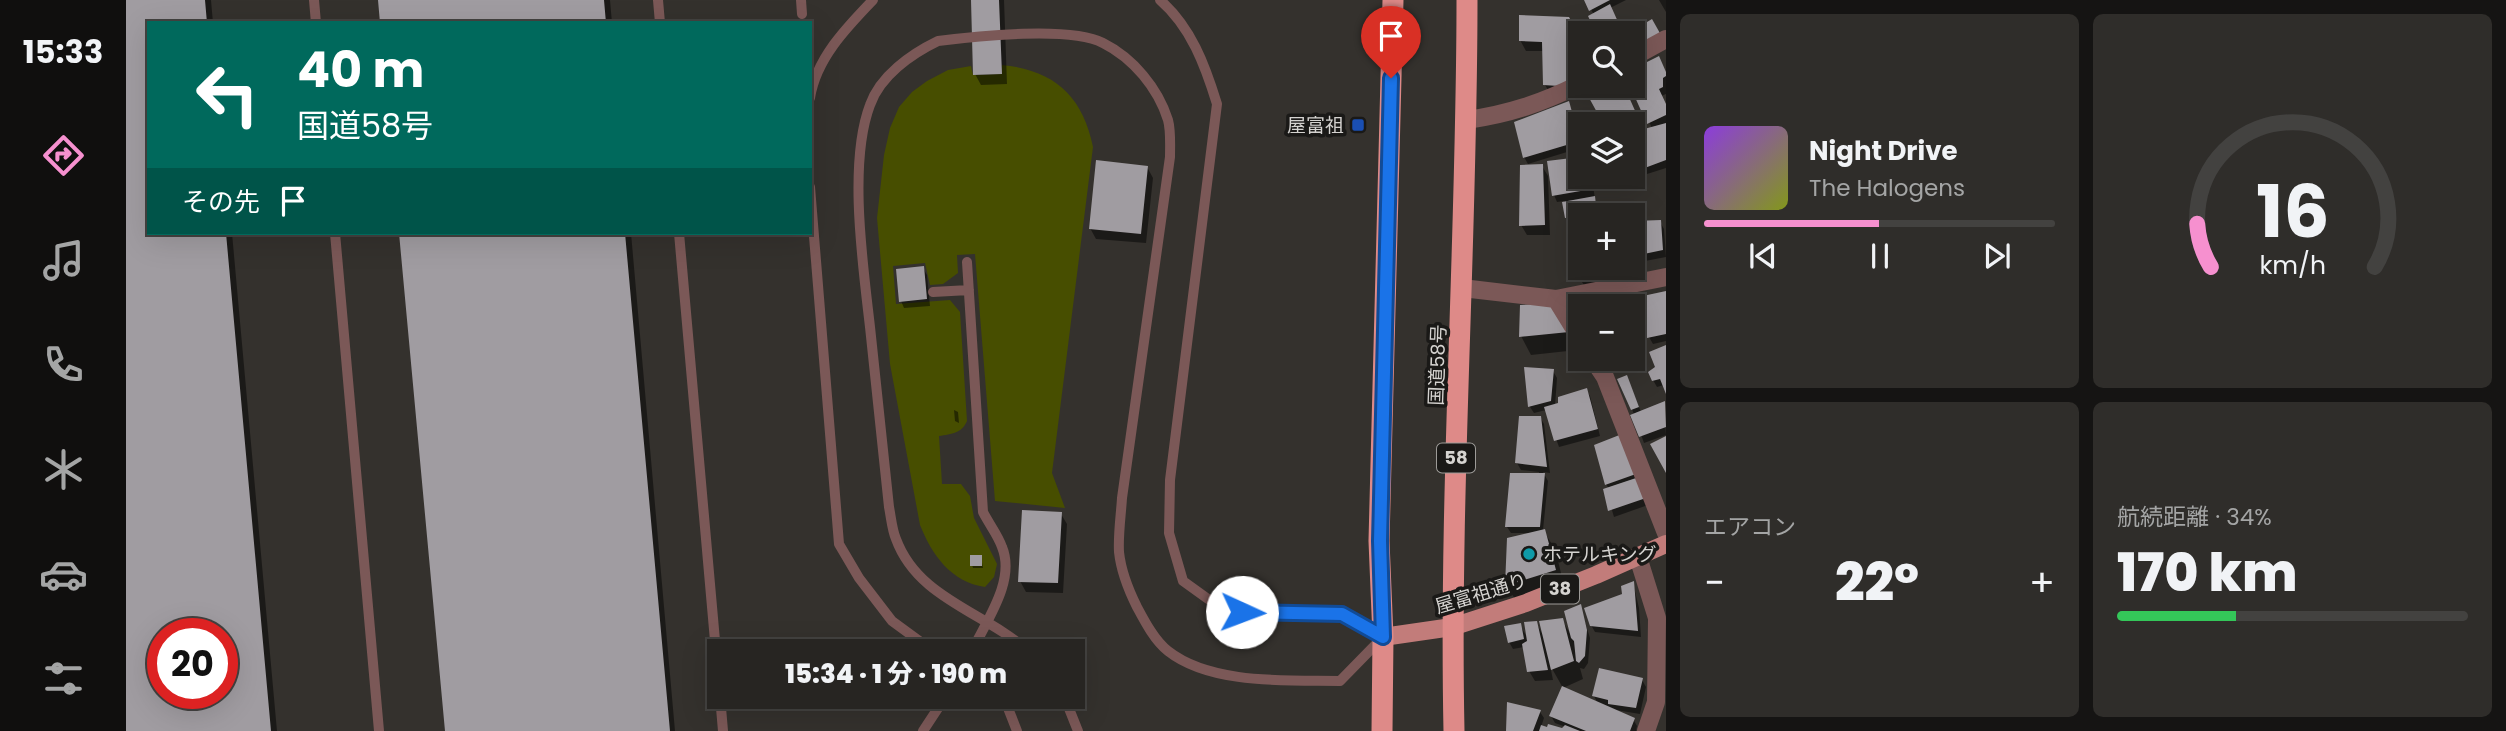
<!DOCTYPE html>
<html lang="ja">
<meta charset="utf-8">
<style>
body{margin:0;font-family:Poppins,"Noto Sans JP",sans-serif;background:#2f2d2a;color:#f1f3f6;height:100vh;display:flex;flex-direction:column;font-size:26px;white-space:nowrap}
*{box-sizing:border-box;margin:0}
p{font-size:23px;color:#a4a5a5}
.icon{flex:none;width:38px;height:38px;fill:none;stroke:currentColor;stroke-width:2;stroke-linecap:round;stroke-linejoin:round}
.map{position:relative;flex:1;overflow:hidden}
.panel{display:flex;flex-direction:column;gap:14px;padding:14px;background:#151413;width:840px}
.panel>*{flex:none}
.top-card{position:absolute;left:21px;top:21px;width:665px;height:214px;border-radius:0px;box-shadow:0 7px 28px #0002,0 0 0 2px #434240;background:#00695c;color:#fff;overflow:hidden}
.buttons{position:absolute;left:1442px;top:21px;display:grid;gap:14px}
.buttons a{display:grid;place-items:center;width:77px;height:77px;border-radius:0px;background:#272522;box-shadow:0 7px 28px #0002,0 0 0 2px #434240;font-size:35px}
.speed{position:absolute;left:21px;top:618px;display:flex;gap:14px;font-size:35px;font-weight:700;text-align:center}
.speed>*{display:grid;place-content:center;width:91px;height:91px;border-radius:50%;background:#272522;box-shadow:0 7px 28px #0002,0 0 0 2px #434240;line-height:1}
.speed .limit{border:10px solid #d22;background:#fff;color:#111}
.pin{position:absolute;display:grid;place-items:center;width:60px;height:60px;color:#fff;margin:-72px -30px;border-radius:50% 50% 50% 0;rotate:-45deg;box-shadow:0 0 7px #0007}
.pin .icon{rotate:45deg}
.me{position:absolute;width:77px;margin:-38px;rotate:92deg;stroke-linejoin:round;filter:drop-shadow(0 0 5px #0008)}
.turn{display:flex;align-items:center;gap:24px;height:147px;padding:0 35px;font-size:32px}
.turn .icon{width:91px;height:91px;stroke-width:2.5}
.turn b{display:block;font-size:49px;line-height:60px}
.then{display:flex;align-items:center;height:66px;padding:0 35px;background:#0003;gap:14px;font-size:26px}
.big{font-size:52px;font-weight:800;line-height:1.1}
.panel .widget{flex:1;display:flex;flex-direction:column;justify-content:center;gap:10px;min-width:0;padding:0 24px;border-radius:10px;background:#2f2d2a}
.panel .dial{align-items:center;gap:0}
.dial svg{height:182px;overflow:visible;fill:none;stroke:#434240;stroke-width:7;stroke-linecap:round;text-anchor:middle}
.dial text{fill:#f1f3f6;stroke:none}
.song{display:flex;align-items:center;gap:21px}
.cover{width:84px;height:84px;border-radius:10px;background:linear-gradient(135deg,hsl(270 70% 55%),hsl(70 70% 35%))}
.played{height:7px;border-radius:4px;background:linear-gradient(90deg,#f690cf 50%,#434240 50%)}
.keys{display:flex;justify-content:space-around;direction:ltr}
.heat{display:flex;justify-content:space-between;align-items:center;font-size:38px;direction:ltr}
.charge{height:10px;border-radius:5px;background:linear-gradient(90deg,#34c759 34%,#434240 0)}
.panel .tiles{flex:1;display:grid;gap:14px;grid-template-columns:repeat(2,1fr)}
.trip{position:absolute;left:581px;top:639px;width:378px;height:70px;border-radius:0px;background:#272522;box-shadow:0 7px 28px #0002,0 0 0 2px #434240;font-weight:800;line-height:70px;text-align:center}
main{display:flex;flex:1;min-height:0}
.tabs{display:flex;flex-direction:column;width:126px;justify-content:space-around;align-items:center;background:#100f0e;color:#a4a5a5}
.tabs .icon{width:49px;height:49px}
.tabs .on{color:#f690cf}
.tabs b{font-size:32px;color:#f1f3f6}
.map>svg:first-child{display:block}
</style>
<main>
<nav class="tabs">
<b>15:33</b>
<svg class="icon on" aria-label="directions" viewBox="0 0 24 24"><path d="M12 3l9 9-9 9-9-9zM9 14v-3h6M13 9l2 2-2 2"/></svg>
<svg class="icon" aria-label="music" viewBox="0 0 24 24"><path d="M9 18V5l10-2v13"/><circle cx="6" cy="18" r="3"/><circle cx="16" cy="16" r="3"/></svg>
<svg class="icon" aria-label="phone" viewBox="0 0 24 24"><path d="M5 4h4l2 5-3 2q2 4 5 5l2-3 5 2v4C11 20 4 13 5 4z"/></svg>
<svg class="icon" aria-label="climate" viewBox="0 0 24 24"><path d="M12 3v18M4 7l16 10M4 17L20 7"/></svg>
<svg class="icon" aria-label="car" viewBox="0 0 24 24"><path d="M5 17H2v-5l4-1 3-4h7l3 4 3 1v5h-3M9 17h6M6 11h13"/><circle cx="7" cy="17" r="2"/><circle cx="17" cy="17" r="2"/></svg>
<svg class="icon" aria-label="filters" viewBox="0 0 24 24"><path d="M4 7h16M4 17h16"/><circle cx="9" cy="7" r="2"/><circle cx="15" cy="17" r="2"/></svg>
</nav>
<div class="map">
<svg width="1540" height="731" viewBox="0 0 1540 731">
<rect width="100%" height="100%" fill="#34312d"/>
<!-- green -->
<path fill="#474e00" d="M 876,65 C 928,70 957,96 967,147 L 926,473 L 939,508 L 869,501 L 849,254 L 831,255 L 832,273 L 817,284 L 804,285 L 799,263 L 767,266 L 770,304 L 824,300 L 834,312 L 841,421 C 836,433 826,434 813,436 L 816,484 L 835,484 L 844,496 L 848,518 L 871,564 L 868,577 L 859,587 C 825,582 806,555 794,525 L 764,364 L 751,218 L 758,155 L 764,128 L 773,107 L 786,92 L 801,81 L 822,70 L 845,66 L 847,75 L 875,74 Z"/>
<!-- shadow -->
<path fill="#0007" fill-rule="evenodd" d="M 0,0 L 85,0 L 87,23 L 23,23 L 23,233 L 106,233 L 151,731 L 0,731 ZM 37,634 L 96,634 L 96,693 L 37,693 Z
M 253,0 L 484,0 L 486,23 L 256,23 Z
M 847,0 L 878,0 L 881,84 L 855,85 L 849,74 Z
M 1460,0 L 1500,0 L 1484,8 L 1496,33 L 1472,33 L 1464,17 L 1468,15 Z
M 1533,0 L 1540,0 L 1540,12 Z
M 1442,19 L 1454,40 L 1454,86 L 1425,95 L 1419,85 L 1418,51 L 1400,51 L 1394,40 Z
M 1532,58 L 1540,74 L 1540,94 L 1535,96 L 1540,106 L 1540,168 L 1521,174 L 1515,161 L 1507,165 L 1507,144 L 1512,150 L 1507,136 L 1507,124 L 1495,124 L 1491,117 L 1479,122 L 1464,95 L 1482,86 L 1496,86 L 1517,131 L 1526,128 L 1506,86 L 1507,71 Z
M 1442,103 L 1454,139 L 1454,148 L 1402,164 L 1398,157 Z
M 1454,159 L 1454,177 L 1466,177 L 1471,215 L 1454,215 L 1454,219 L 1443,220 L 1438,201 L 1431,202 L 1428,195 L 1423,163 Z
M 1416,166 L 1422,176 L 1424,235 L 1401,235 L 1395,225 Z
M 1021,167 L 1027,178 L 1020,243 L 970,239 L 964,228 Z
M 1534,222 L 1538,229 L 1540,257 L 1519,261 L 1515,254 Z
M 1454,226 L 1454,268 L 1507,268 L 1507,242 L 1510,248 L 1516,280 L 1497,285 L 1490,273 L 1491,280 L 1460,288 L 1456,282 L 1443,228 Z
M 275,233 L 505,233 L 549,731 L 321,731 Z
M 797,268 L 801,275 L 804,306 L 778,308 L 775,301 Z
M 1540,293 L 1540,341 L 1527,344 L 1523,337 Z
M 1484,300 L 1488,306 L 1467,306 Z
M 1425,305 L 1451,350 L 1405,355 L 1395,336 Z
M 1507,307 L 1517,346 L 1507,351 Z
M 1540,347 L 1540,390 L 1538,385 L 1531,387 L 1527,380 Z
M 1400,369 L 1427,371 L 1431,378 L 1429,406 L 1460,390 L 1464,396 L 1474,436 L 1433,447 L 1420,410 L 1408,413 L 1404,407 Z
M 1502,380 L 1515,412 L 1538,403 L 1540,435 L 1518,443 L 1506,409 Z
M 828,410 L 832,412 L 833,423 L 829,421 Z
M 1414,417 L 1418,424 L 1424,473 L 1417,472 L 1422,481 L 1417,530 L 1429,549 L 1439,589 L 1391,603 L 1381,585 L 1403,533 L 1385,533 L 1381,527 L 1413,474 L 1413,472 L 1395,470 L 1391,463 Z
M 1495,436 L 1522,505 L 1488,517 L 1480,490 L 1483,489 L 1480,484 Z
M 935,514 L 941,524 L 937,593 L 900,592 L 894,581 Z
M 855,557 L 857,568 L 847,568 L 846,565 Z
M 1507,583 L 1513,608 L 1515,637 L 1469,632 L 1465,625 Z
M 1454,607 L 1464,638 L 1462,663 L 1458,669 L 1454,668 L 1457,679 L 1437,688 L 1424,665 L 1427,680 L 1409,681 L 1403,671 L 1398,647 L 1387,649 L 1383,642 L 1394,625 L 1402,639 L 1410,623 L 1417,635 L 1436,620 L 1445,635 Z
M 1516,680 L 1520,687 L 1514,714 L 1490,710 L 1507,719 L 1511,726 L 1510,731 L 1382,731 L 1414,712 L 1418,718 L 1415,727 L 1437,730 L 1440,727 L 1429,723 L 1425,716 L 1472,704 L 1468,696 Z"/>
<!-- building -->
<path fill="#a09ca1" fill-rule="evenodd" d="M 0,0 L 79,0 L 81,23 L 23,23 L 23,233 L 100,233 L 145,731 L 0,731 ZM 37,634 L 96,634 L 96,693 L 37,693 Z
M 252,0 L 478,0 L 480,23 L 254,23 Z
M 845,0 L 873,0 L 876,74 L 847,75 Z
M 1458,0 L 1484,0 L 1463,11 Z
M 1484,4 L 1497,33 L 1470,33 L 1462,16 Z
M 1393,15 L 1443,17 L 1454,37 L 1454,74 L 1433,86 L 1417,85 L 1416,42 L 1393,41 Z
M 1526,19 L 1535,35 L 1514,47 L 1506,31 Z
M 1533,56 L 1540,72 L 1540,76 L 1537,78 L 1537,87 L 1533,89 L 1540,104 L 1540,115 L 1521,124 L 1504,86 L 1507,86 L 1507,69 Z
M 1478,86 L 1498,86 L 1515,124 L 1507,128 L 1507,124 L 1493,124 L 1486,111 L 1473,116 L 1461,94 Z
M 1443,101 L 1454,141 L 1397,158 L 1388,122 Z
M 1540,123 L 1540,160 L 1516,169 L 1507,140 L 1507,132 Z
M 1454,157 L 1454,177 L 1464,177 L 1466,189 L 1426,196 L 1421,161 Z
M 970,160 L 1022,166 L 1015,234 L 963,229 Z
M 1417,164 L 1419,225 L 1393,226 L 1394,165 Z
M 1469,196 L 1471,215 L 1439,218 L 1436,202 Z
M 1535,220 L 1537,250 L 1513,255 L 1508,221 Z
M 1454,224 L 1454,268 L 1487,268 L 1488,274 L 1455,282 L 1441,227 Z
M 273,233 L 499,233 L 544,731 L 319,731 Z
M 1507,243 L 1514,273 L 1492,279 L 1490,268 L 1507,268 Z
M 798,266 L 801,299 L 773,302 L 770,269 Z
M 1540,291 L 1540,334 L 1521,338 L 1512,297 Z
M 1426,303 L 1443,332 L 1393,337 L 1394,305 Z
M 1507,308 L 1515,339 L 1507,342 Z
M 1540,345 L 1540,394 L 1534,379 L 1526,381 L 1522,372 L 1529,367 L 1523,352 Z
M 1398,367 L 1428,369 L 1425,401 L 1402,407 Z
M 1501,375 L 1513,407 L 1505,410 L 1491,379 Z
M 1461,388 L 1472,429 L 1428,441 L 1418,407 L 1432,403 L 1432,397 Z
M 1539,401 L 1540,427 L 1513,437 L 1504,415 Z
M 1393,416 L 1415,416 L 1421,467 L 1389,463 Z
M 1496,434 L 1510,474 L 1479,485 L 1468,445 Z
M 1540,436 L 1540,473 L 1524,444 Z
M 1384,473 L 1419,473 L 1414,527 L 1379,527 Z
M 1513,477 L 1520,498 L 1482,511 L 1477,489 Z
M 896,510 L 936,512 L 932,583 L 892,582 Z
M 1419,529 L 1430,570 L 1379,586 L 1381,538 Z
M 844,555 L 856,555 L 856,566 L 844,566 Z
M 1508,581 L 1512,631 L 1464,626 L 1458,608 L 1496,594 L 1495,586 Z
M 1455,604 L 1461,630 L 1459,656 L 1453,663 L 1450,661 L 1448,641 L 1445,638 L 1438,611 Z
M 1437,618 L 1448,661 L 1425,670 L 1413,621 Z
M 1411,621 L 1422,670 L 1401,672 L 1396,644 L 1401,641 L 1398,622 Z
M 1395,623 L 1398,639 L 1382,643 L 1378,626 Z
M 1473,668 L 1517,678 L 1510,708 L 1482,704 L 1482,700 L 1466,696 Z
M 1436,686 L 1509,718 L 1504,731 L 1460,731 L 1423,716 Z
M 1381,702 L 1415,710 L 1407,731 L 1380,731 Z
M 1422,724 L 1436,728 L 1439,725 L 1454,731 L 1413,731 L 1415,725 L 1421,727 Z"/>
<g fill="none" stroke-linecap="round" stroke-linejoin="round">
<!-- lane -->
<path stroke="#7b5857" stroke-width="10" d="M 188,0 L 190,23
M 532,0 L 534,23
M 675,0 L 676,14
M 684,98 C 690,59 720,28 747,0
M 684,187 L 713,544 L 733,578 L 766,621 L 807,651
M 209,233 L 253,731
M 553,233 L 593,686
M 841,262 L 857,512 C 863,524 872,535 876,547 C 890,581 860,621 846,651
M 807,292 L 843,290
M 902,651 C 859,612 792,599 770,539 C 766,530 765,517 763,507 C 757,447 750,387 744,327 C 737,265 722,163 744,105 C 754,76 785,54 812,41 C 850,36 945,26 977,43 C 1007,58 1032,88 1042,120 C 1045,131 1044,145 1044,157 L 996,498 C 995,515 992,534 993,552 C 995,571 1003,591 1011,607 C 1019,622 1029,641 1042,651 C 1085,685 1162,680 1214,681 L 1257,637 L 1217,614 L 1116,612 L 1082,599 L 1057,581 L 1043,533 L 1044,480 L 1091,104 C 1079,65 1065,27 1034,0
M 594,696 L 597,731
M 871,696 L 880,703 L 891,731
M 938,696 L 952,731
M 797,731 L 820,696"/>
<!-- street -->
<path stroke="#7b5857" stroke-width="18" d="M 1507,57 L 1540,39
M 1341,120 C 1383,114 1416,103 1454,84
M 1336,288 L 1430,299 L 1540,277
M 1430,299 L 1454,338
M 1467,359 L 1479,377 L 1540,533
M 1512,557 L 1531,618 L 1530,702 L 1520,731"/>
<!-- primary -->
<path stroke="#c27c7a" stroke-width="18" d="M 1257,637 L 1326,627 L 1400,603 L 1470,575 L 1540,544"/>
<!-- highway -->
<path stroke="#de8a88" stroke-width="21" d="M 1256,731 L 1257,637 L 1253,541 L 1267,0
M 1328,731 C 1323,487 1341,244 1341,0"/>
</g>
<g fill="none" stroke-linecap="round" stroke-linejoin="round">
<!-- route casing -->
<g stroke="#114b97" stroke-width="18">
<path id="route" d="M 1116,612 L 1216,614 L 1257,637 L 1254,541 L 1265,78"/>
</g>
<!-- route -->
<use href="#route" stroke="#1a73e8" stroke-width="12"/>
</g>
<!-- markers -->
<rect fill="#1a4fb4" stroke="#1a1917" stroke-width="2.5" x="1225" y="118" width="14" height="14" rx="3.5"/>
<circle fill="#0f9aa8" stroke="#1a1917" stroke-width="2.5" cx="1403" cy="554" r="7"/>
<g text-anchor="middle" stroke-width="7" stroke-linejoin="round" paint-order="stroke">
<!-- shield labels -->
<g fill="#1a1917" stroke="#9d9b98" stroke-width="2">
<rect x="1311" y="443.5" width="38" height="29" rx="5"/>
<rect x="1415" y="574.5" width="38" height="29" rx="5"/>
</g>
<g font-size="18" font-weight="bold" fill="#d5d3d0">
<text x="1330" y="464">58</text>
<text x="1434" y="595">38</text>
</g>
<!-- poi labels -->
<g font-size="19" fill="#d5d3d0" stroke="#1a1917" text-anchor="end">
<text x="1218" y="132">屋富祖</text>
<text x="1417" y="561" text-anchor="start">ホテルキング</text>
</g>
<!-- street labels -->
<g font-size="19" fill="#d5d3d0" stroke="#1a1917">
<text transform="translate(1311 365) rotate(-88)" y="7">国道58号</text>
<text transform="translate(1355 593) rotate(-17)" y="7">屋富祖通り</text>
</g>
</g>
</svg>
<div class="buttons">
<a><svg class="icon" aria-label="search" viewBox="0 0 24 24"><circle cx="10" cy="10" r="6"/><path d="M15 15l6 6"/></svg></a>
<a><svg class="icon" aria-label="layers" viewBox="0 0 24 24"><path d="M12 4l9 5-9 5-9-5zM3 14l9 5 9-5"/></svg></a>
<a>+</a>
<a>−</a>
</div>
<div class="speed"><div class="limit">20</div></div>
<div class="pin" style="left:1265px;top:78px;background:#d93025"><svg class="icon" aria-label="arrive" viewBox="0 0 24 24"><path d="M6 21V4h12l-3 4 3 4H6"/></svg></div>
<svg class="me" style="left:1116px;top:612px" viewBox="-20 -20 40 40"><circle r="19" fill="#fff"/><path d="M0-13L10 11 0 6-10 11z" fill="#1a73e8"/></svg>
<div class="trip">15:34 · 1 分 · 190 m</div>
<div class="top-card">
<div class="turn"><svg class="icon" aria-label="left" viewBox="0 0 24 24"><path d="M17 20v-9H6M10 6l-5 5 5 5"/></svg><div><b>40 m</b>国道58号</div></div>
<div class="then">その先<svg class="icon" aria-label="arrive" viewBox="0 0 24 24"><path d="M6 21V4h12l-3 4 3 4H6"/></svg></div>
</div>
</div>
<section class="panel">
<div class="tiles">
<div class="widget">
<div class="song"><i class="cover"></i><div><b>Night Drive</b><p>The Halogens</p></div></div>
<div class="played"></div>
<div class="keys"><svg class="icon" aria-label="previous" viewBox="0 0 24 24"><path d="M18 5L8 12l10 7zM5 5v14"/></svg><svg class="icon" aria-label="pause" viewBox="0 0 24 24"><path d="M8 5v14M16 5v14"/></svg><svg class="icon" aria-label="next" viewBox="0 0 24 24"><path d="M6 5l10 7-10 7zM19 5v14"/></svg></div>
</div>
<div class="widget dial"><svg viewBox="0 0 100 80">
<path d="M14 69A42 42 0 1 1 86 69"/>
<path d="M14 69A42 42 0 0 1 8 50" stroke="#f690cf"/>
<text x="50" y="56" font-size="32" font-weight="700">16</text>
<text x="50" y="72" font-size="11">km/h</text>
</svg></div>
<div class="widget"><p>エアコン</p>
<div class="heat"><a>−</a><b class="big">22°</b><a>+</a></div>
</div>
<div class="widget"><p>航続距離 · 34%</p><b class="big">170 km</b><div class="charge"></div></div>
</div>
</section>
</main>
